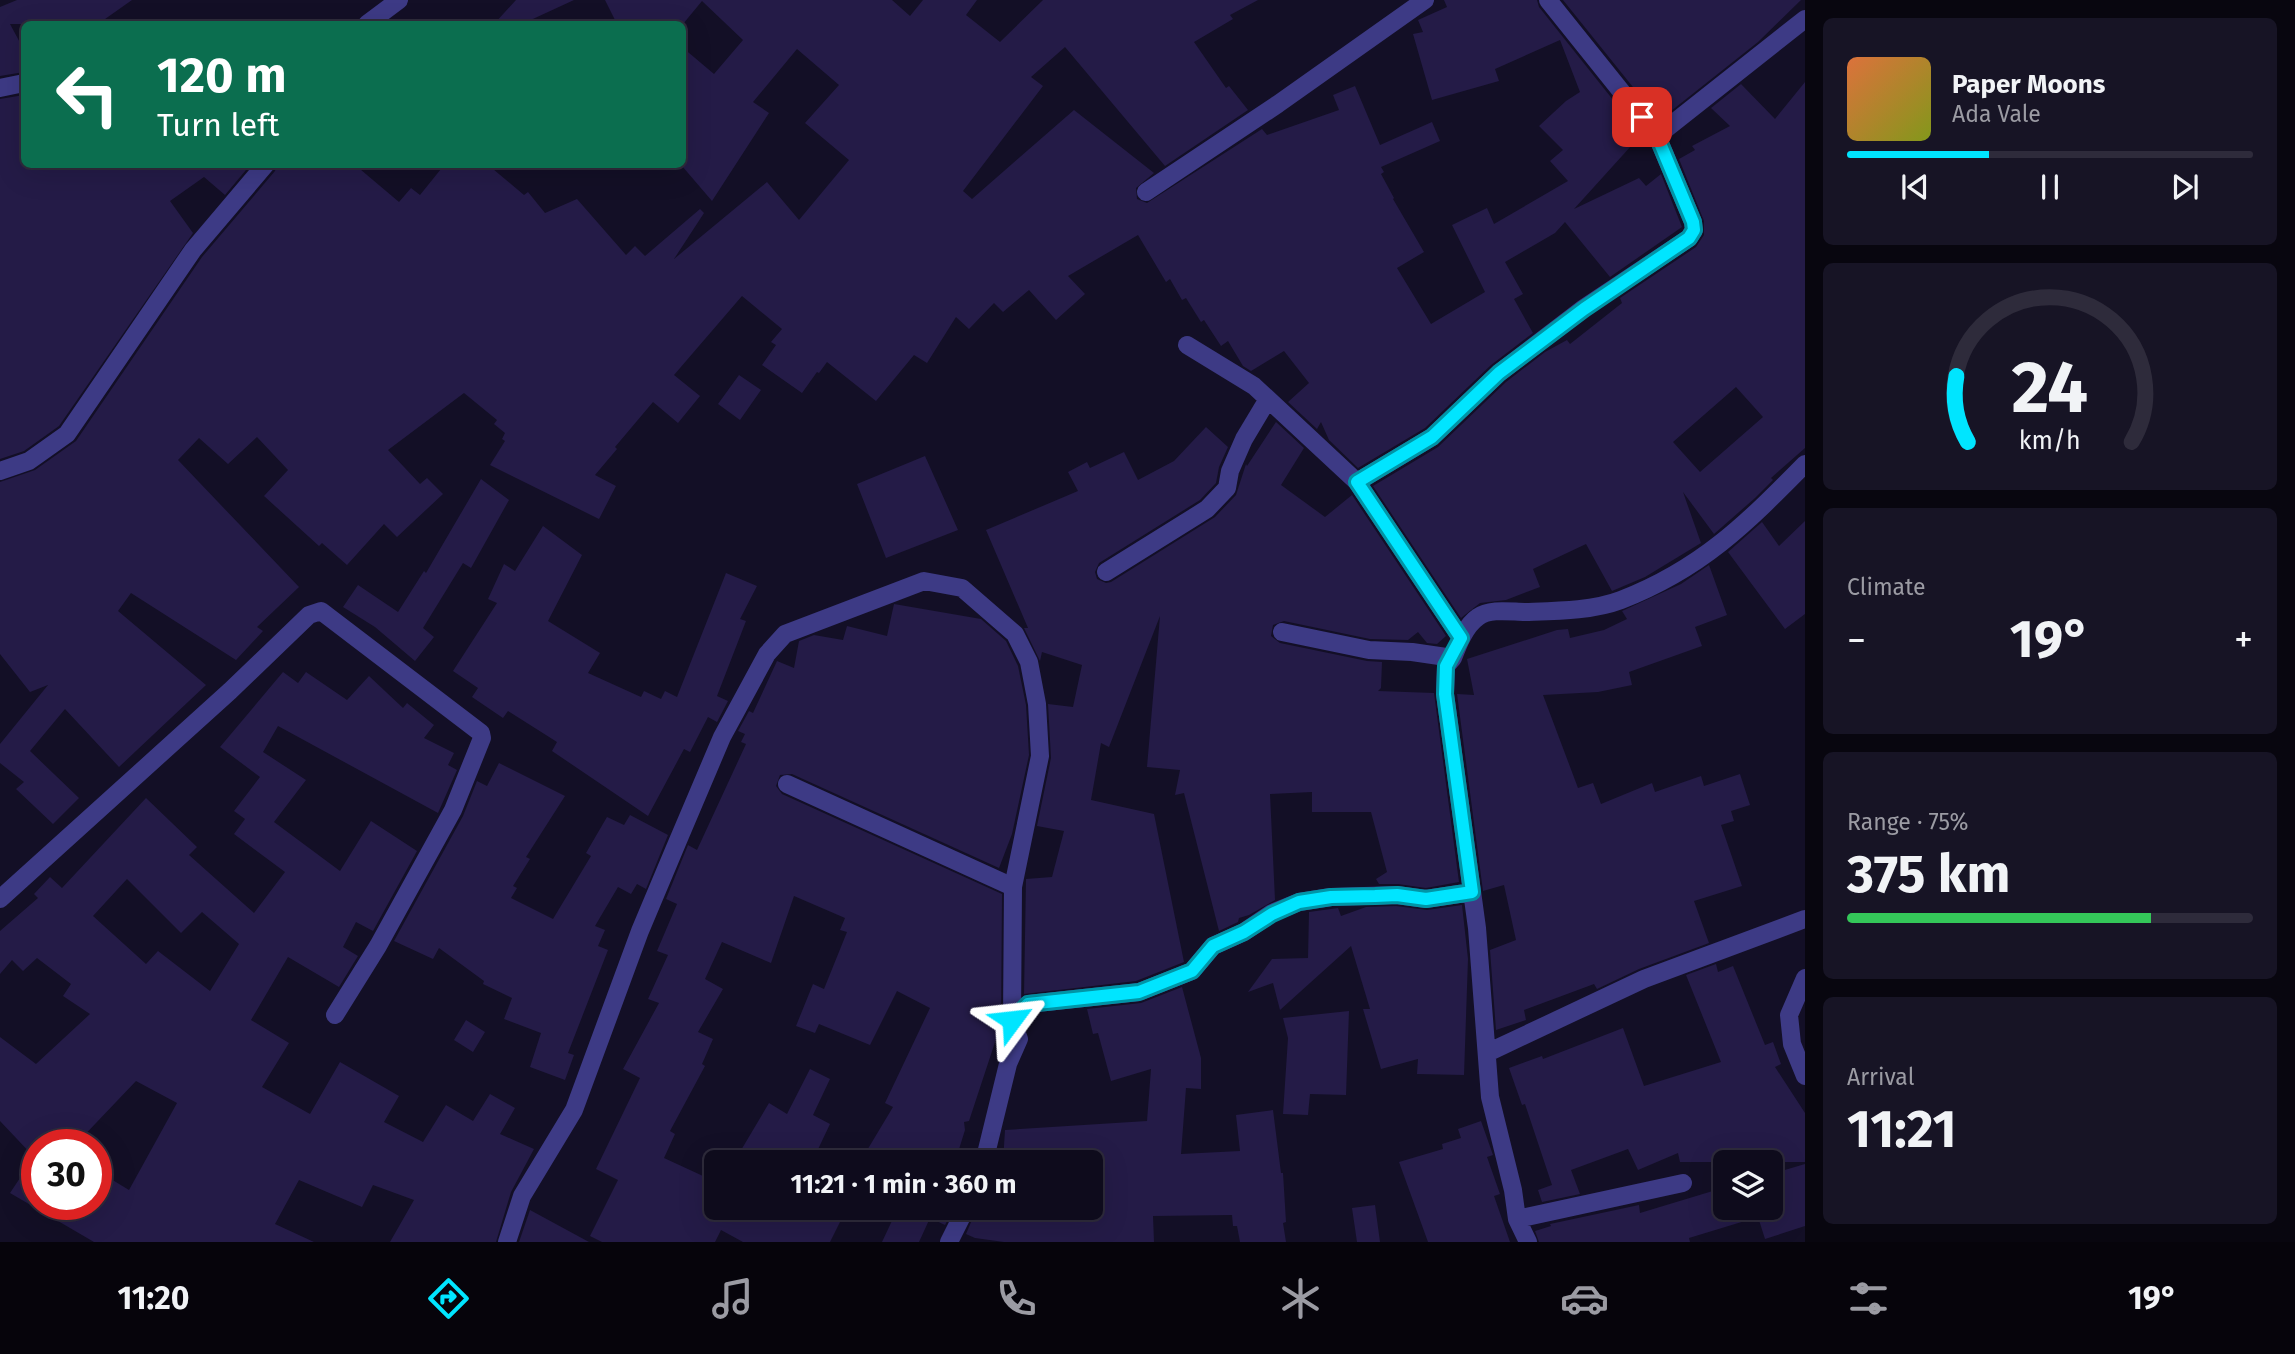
<!DOCTYPE html>
<meta charset="utf-8">
<style>
body{margin:0;font-family:"Fira Sans",sans-serif;background:#171425;color:#f1f3f6;height:100vh;display:flex;flex-direction:column;font-size:26px;white-space:nowrap}
*{box-sizing:border-box;margin:0}
p{font-size:23px;color:#9b9ba3}
.icon{flex:none;width:38px;height:38px;fill:none;stroke:currentColor;stroke-width:2;stroke-linecap:round;stroke-linejoin:round}
.map{position:relative;flex:1;overflow:hidden}
.panel{display:flex;flex-direction:column;gap:18px;padding:18px;background:#08060f;width:490px}
.panel>*{flex:none}
.banner{position:absolute;left:21px;top:21px;width:665px;height:147px;border-radius:10px;box-shadow:0 7px 28px #0002,0 0 0 2px #2e2b3b;background:#0b6e4f;color:#fff;overflow:hidden}
.buttons{position:absolute;left:1713px;top:1150px;display:grid;gap:14px}
.buttons a{display:grid;place-items:center;width:70px;height:70px;border-radius:10px;background:#0e0b1c;box-shadow:0 7px 28px #0002,0 0 0 2px #2e2b3b;font-size:35px}
.speed{position:absolute;left:21px;top:1129px;display:flex;gap:14px;font-size:35px;font-weight:700;text-align:center}
.speed>*{display:grid;place-content:center;width:91px;height:91px;border-radius:50%;background:#0e0b1c;box-shadow:0 7px 28px #0002,0 0 0 2px #2e2b3b;line-height:1}
.speed .limit{border:10px solid #d22;background:#fff;color:#111}
.pin{position:absolute;display:grid;place-items:center;width:60px;height:60px;color:#fff;margin:-30px;border-radius:14px;box-shadow:0 4px 10px #0006}
.me{position:absolute;width:77px;margin:-38px;rotate:60deg;stroke-linejoin:round;filter:drop-shadow(0 0 5px #0008)}
.turn{display:flex;align-items:center;gap:24px;height:147px;padding:0 21px;font-size:32px}
.turn .icon{width:91px;height:91px;stroke-width:2.5}
.turn b{display:block;font-size:49px;line-height:60px}
.big{font-size:52px;font-weight:700;line-height:1.1}
.panel .tile{flex:1;display:flex;flex-direction:column;justify-content:center;gap:10px;min-width:0;padding:0 24px;border-radius:10px;background:#171425}
.panel .dial{align-items:center;gap:0}
.dial svg{height:182px;overflow:visible;fill:none;stroke:#2e2b3b;stroke-width:7;stroke-linecap:round;text-anchor:middle}
.dial text{fill:#f1f3f6;stroke:none}
.song{display:flex;align-items:center;gap:21px}
.cover{width:84px;height:84px;border-radius:10px;background:linear-gradient(135deg,hsl(20 70% 55%),hsl(70 70% 35%))}
.played{height:7px;border-radius:4px;background:linear-gradient(90deg,#00e5ff 35%,#2e2b3b 35%)}
.keys{display:flex;justify-content:space-around;direction:ltr}
.heat{display:flex;justify-content:space-between;align-items:center;font-size:38px;direction:ltr}
.charge{height:10px;border-radius:5px;background:linear-gradient(90deg,#34c759 75%,#2e2b3b 0)}
.trip{position:absolute;left:704px;top:1150px;width:399px;height:70px;border-radius:10px;background:#0e0b1c;box-shadow:0 7px 28px #0002,0 0 0 2px #2e2b3b;font-weight:700;line-height:70px;text-align:center}
.menu{display:flex;height:112px;justify-content:space-around;align-items:center;background:#06040b;color:#9b9ba3}
.menu .icon{width:49px;height:49px}
.menu .on{color:#00e5ff}
.menu b{font-size:32px;color:#f1f3f6}
main{display:flex;flex:1;min-height:0}
.map>svg:first-child{display:block}
</style>
<main>
<div class="map">
<svg width="1805" height="1242" viewBox="0 0 1805 1242">
<rect width="100%" height="100%" fill="#130f26"/>
<!-- building -->
<path fill="#241b47" fill-rule="evenodd" d="M 17,0 L 132,0 L 98,24 L 10,24 L 24,50 L 24,72 L 0,76 L 0,7 Z
M 516,0 L 574,0 L 522,24 L 494,24 Z
M 605,0 L 892,0 L 910,16 L 923,0 L 977,0 L 966,15 L 1000,42 L 1043,0 L 1258,0 L 1230,15 L 1233,19 L 1194,42 L 1226,88 L 1229,86 L 1248,110 L 1165,166 L 1065,47 L 1031,77 L 1043,86 L 963,191 L 972,199 L 1074,110 L 1154,173 L 1136,188 L 1137,199 L 1147,203 L 1262,129 L 1267,135 L 1339,110 L 1333,95 L 1355,86 L 1380,145 L 1432,122 L 1440,141 L 1381,167 L 1384,172 L 1381,174 L 1394,198 L 1393,199 L 1424,252 L 1397,268 L 1431,324 L 1485,292 L 1452,225 L 1487,208 L 1494,224 L 1568,181 L 1550,161 L 1563,150 L 1539,126 L 1566,101 L 1580,92 L 1560,40 L 1495,69 L 1499,81 L 1432,100 L 1413,34 L 1423,32 L 1418,20 L 1447,7 L 1444,0 L 1537,0 L 1539,7 L 1641,135 L 1574,209 L 1639,178 L 1646,186 L 1661,174 L 1682,227 L 1610,277 L 1565,222 L 1555,233 L 1505,262 L 1523,294 L 1514,299 L 1533,333 L 1491,365 L 1425,428 L 1358,468 L 1329,440 L 1321,422 L 1317,429 L 1288,402 L 1309,383 L 1284,351 L 1251,371 L 1243,366 L 1228,341 L 1221,346 L 1204,320 L 1201,322 L 1186,298 L 1182,300 L 1170,279 L 1166,282 L 1138,235 L 1068,276 L 1085,294 L 1056,320 L 1029,290 L 1003,312 L 994,303 L 969,329 L 956,317 L 927,363 L 914,355 L 876,401 L 827,362 L 819,373 L 817,372 L 802,393 L 762,365 L 776,345 L 771,342 L 782,329 L 742,296 L 674,375 L 700,396 L 678,423 L 653,402 L 615,447 L 617,449 L 595,475 L 616,486 L 599,519 L 490,465 L 505,441 L 502,439 L 505,433 L 494,424 L 497,420 L 464,393 L 388,450 L 420,484 L 427,478 L 443,494 L 397,537 L 384,524 L 347,565 L 322,543 L 319,546 L 264,496 L 288,470 L 257,437 L 228,464 L 199,438 L 178,460 L 299,587 L 257,627 L 263,631 L 236,660 L 131,593 L 118,611 L 206,685 L 119,767 L 65,709 L 30,751 L 79,798 L 53,824 L 16,789 L 24,782 L 0,763 L 0,744 L 48,685 L 30,692 L 0,654 L 0,482 L 35,470 L 76,441 L 202,257 L 275,171 L 277,164 L 354,164 L 399,202 L 411,188 L 420,195 L 445,164 L 487,164 L 524,195 L 528,192 L 545,213 L 577,199 L 626,255 L 635,246 L 645,256 L 700,209 L 704,213 L 674,259 L 767,182 L 799,220 L 849,160 L 805,123 L 839,85 L 797,49 L 753,102 L 769,113 L 712,201 L 682,166 L 682,47 L 714,74 L 743,40 L 702,1 L 683,24 L 617,24 Z
M 1563,0 L 1801,0 L 1758,42 L 1666,115 L 1663,110 L 1657,117 Z
M 1805,82 L 1805,448 L 1771,478 L 1773,480 L 1755,498 L 1714,534 L 1683,492 L 1701,543 L 1645,577 L 1612,591 L 1586,544 L 1533,569 L 1540,587 L 1506,600 L 1480,603 L 1461,618 L 1373,486 L 1438,447 L 1506,382 L 1545,352 L 1567,340 L 1570,344 L 1622,303 L 1620,298 L 1696,247 L 1704,235 L 1704,221 L 1679,159 L 1695,150 L 1692,146 L 1730,126 L 1711,108 L 1741,84 L 1775,119 ZM 1736,387 L 1763,417 L 1700,472 L 1673,442 Z
M 24,95 L 24,164 L 251,164 L 225,195 L 204,177 L 170,201 L 193,233 L 59,426 L 24,451 L 0,459 L 0,99 Z
M 739,375 L 761,390 L 740,420 L 718,404 Z
M 1276,422 L 1304,448 L 1281,485 L 1325,517 L 1352,495 L 1446,636 L 1437,644 L 1427,643 L 1418,632 L 1408,640 L 1370,639 L 1284,621 L 1273,625 L 1271,636 L 1280,643 L 1367,661 L 1382,662 L 1381,688 L 1378,691 L 1434,693 L 1459,882 L 1426,888 L 1398,884 L 1379,884 L 1376,879 L 1387,872 L 1371,812 L 1312,812 L 1312,792 L 1270,794 L 1275,900 L 1249,915 L 1239,918 L 1238,922 L 1219,931 L 1184,793 L 1175,795 L 1180,770 L 1147,767 L 1160,616 L 1109,747 L 1101,743 L 1091,800 L 1154,814 L 1184,962 L 1136,981 L 1024,994 L 1026,879 L 1052,877 L 1064,831 L 1037,826 L 1051,758 L 1048,704 L 1073,707 L 1082,665 L 1042,652 L 1040,661 L 1024,628 L 1028,628 L 986,530 L 1078,491 L 1068,472 L 1087,462 L 1090,468 L 1124,452 L 1138,480 L 1174,461 L 1206,427 L 1228,447 L 1219,467 L 1216,483 L 1200,500 L 1099,563 L 1095,572 L 1097,579 L 1106,583 L 1111,582 L 1215,517 L 1236,495 L 1246,464 L 1247,466 Z
M 925,456 L 958,530 L 886,558 L 857,484 Z
M 481,479 L 509,500 L 471,568 L 463,563 L 423,628 L 434,637 L 415,661 L 375,627 L 343,607 L 358,585 L 398,612 L 424,571 L 426,573 Z
M 1805,521 L 1805,614 L 1785,629 L 1728,552 L 1762,522 L 1779,546 Z
M 543,526 L 582,555 L 548,621 L 600,653 L 588,673 L 641,697 L 644,691 L 661,699 L 665,691 L 677,697 L 726,573 L 757,586 L 740,619 L 746,621 L 717,696 L 728,701 L 717,722 L 708,717 L 690,752 L 684,749 L 648,816 L 552,751 L 557,742 L 508,711 L 503,718 L 472,697 L 478,688 L 453,671 L 497,603 L 488,599 L 504,564 L 515,571 Z
M 1709,565 L 1727,615 L 1695,627 L 1702,646 L 1629,672 L 1632,685 L 1598,692 L 1543,695 L 1578,788 L 1593,783 L 1601,804 L 1652,783 L 1655,792 L 1701,776 L 1704,786 L 1740,774 L 1750,805 L 1731,811 L 1734,821 L 1721,825 L 1742,886 L 1694,901 L 1709,943 L 1639,969 L 1597,989 L 1594,984 L 1524,1010 L 1526,1020 L 1496,1030 L 1490,950 L 1516,940 L 1504,885 L 1483,891 L 1457,694 L 1474,695 L 1467,659 L 1557,630 L 1568,629 L 1570,638 L 1604,630 L 1627,619 L 1622,611 L 1681,584 Z
M 894,604 L 981,619 L 1006,641 L 1018,666 L 1026,705 L 1029,755 L 1012,834 L 999,868 L 792,774 L 780,775 L 776,786 L 782,794 L 1002,894 L 1001,1024 L 969,1121 L 964,1122 L 965,1130 L 955,1162 L 860,1162 L 893,1107 L 885,1103 L 930,1008 L 897,991 L 870,1045 L 819,1024 L 815,1033 L 796,1026 L 813,984 L 824,989 L 847,932 L 840,930 L 845,918 L 794,896 L 771,963 L 722,942 L 705,979 L 723,989 L 698,1032 L 713,1039 L 702,1064 L 705,1066 L 670,1131 L 675,1134 L 664,1158 L 716,1182 L 716,1208 L 847,1208 L 830,1242 L 743,1242 L 721,1230 L 715,1242 L 602,1242 L 590,1236 L 618,1180 L 596,1169 L 640,1078 L 623,1069 L 659,1003 L 648,999 L 668,955 L 657,951 L 677,904 L 666,899 L 688,845 L 697,850 L 746,744 L 741,742 L 745,734 L 738,731 L 749,711 L 753,713 L 777,661 L 794,668 L 799,641 L 814,635 L 843,640 L 847,626 L 887,636 Z
M 283,672 L 298,683 L 306,672 L 347,700 L 369,676 L 403,708 L 407,703 L 434,725 L 424,738 L 454,753 L 448,765 L 457,770 L 438,813 L 278,726 L 263,752 L 306,780 L 274,822 L 340,871 L 371,821 L 417,851 L 373,931 L 356,922 L 343,947 L 358,956 L 339,987 L 288,957 L 251,1020 L 289,1043 L 262,1087 L 310,1114 L 340,1062 L 399,1096 L 384,1122 L 423,1142 L 446,1105 L 473,1121 L 490,1094 L 515,1108 L 500,1134 L 534,1149 L 511,1192 L 496,1242 L 390,1242 L 414,1200 L 373,1185 L 362,1207 L 299,1180 L 275,1224 L 314,1242 L 94,1242 L 10,1193 L 34,1157 L 0,1121 L 0,1037 L 36,1064 L 90,1014 L 63,996 L 71,984 L 37,958 L 23,971 L 12,960 L 0,974 L 0,931 L 38,898 L 34,894 L 50,877 L 62,888 L 146,798 L 197,847 L 189,855 L 254,913 L 285,872 L 234,834 L 245,819 L 234,811 L 260,777 L 220,747 ZM 127,879 L 181,933 L 202,912 L 239,944 L 210,991 L 158,951 L 146,964 L 93,916 ZM 136,1081 L 177,1103 L 129,1190 L 96,1170 L 96,1204 L 37,1204 L 37,1144 L 76,1144 Z
M 499,763 L 565,796 L 526,857 L 530,859 L 513,886 L 517,888 L 511,898 L 553,919 L 591,856 L 586,853 L 607,817 L 624,825 L 630,815 L 668,835 L 646,889 L 637,884 L 631,894 L 618,887 L 595,926 L 605,930 L 598,946 L 608,950 L 568,1053 L 574,1055 L 565,1080 L 530,1067 L 541,1033 L 504,1019 L 512,998 L 483,984 L 484,981 L 439,948 L 433,959 L 394,941 L 463,816 L 477,781 L 487,786 Z
M 1462,905 L 1468,959 L 1464,1075 L 1417,1074 L 1418,1059 L 1381,1069 L 1363,1009 L 1370,1009 L 1351,946 L 1280,1010 L 1273,983 L 1248,992 L 1272,959 L 1308,958 L 1309,912 L 1338,908 L 1341,916 L 1366,907 L 1396,906 L 1427,910 Z
M 1716,964 L 1718,972 L 1733,966 L 1765,1045 L 1773,1042 L 1781,1064 L 1775,1067 L 1805,1113 L 1805,1162 L 1680,1162 L 1678,1153 L 1638,1170 L 1628,1149 L 1571,1170 L 1580,1194 L 1542,1202 L 1538,1190 L 1552,1185 L 1525,1104 L 1522,1105 L 1509,1068 L 1542,1056 L 1543,1059 L 1623,1028 L 1644,1086 L 1721,1062 L 1686,975 Z
M 1182,987 L 1201,1058 L 1201,1089 L 1186,1088 L 1181,1154 L 1240,1151 L 1236,1115 L 1273,1110 L 1281,1173 L 1283,1173 L 1286,1222 L 1283,1223 L 1286,1242 L 1240,1242 L 1237,1226 L 1233,1226 L 1232,1215 L 1153,1216 L 1154,1242 L 1004,1242 L 975,1238 L 966,1234 L 977,1208 L 1090,1208 L 1090,1162 L 1003,1162 L 1005,1130 L 1147,1121 L 1151,1069 L 1111,1081 L 1098,1033 L 1093,1034 L 1087,1009 L 1141,1003 Z
M 1349,1011 L 1346,1095 L 1310,1094 L 1308,1115 L 1283,1114 L 1288,1038 L 1283,1018 Z
M 466,1020 L 485,1032 L 473,1052 L 454,1040 Z
M 810,1069 L 830,1079 L 813,1115 L 830,1124 L 812,1162 L 734,1162 L 769,1103 L 787,1114 Z
M 1481,1121 L 1493,1155 L 1487,1157 L 1500,1194 L 1494,1196 L 1510,1242 L 1428,1242 L 1399,1162 L 1443,1149 L 1442,1144 L 1461,1138 L 1458,1129 Z
M 1805,1164 L 1805,1226 L 1765,1239 L 1758,1217 L 1689,1238 L 1690,1242 L 1539,1242 L 1535,1231 L 1551,1226 L 1550,1224 L 1639,1205 L 1640,1213 L 1726,1187 L 1726,1208 L 1771,1208 L 1771,1174 Z
M 1375,1205 L 1380,1242 L 1357,1242 L 1352,1208 Z
M 898,1208 L 954,1208 L 945,1225 L 930,1218 L 919,1242 L 882,1242 Z
M 530,1210 L 589,1242 L 519,1242 Z"/>
<g fill="none" stroke-linecap="round" stroke-linejoin="round">
<!-- minor -->
<path stroke="#3d3a85" stroke-width="18" d="M 367,24 L 399,0
M 0,88 L 24,83
M 1657,136 L 1805,19
M 1146,192 L 1278,104 L 1425,0
M 1187,345 L 1254,386 L 1357,482 L 1461,638
M 0,471 L 29,461 L 67,434 L 193,250 L 266,164
M 1357,482 L 1432,437 L 1499,373 L 1584,308 L 1689,238 L 1694,230 L 1693,222 L 1657,136 L 1548,0
M 1106,572 L 1207,509 L 1227,488 L 1230,471 L 1244,439 L 1268,399
M 1282,632 L 1369,650 L 1412,652 L 1453,658 C 1458,645 1465,626 1478,617 C 1490,608 1512,612 1525,612 C 1556,611 1592,611 1621,600 C 1701,569 1746,524 1805,464
M 1453,658 L 1446,666 L 1445,694 L 1477,928 L 1490,1097 L 1513,1190 L 1517,1219 L 1528,1242
M 787,784 L 1013,887
M 0,899 L 230,691 L 309,615 L 321,611 L 481,733 L 482,738 L 453,810 L 378,946 L 335,1015
M 1805,978 L 1789,1015 L 1792,1044 L 1805,1076
M 1487,1053 L 1644,979 L 1805,919
M 984,1162 L 1008,1064 L 1019,1039 L 1012,1020 L 1028,1004 L 1139,992 L 1192,971 L 1213,946 L 1244,932 L 1272,913 L 1299,902 L 1331,897 L 1397,895 L 1426,899 L 1472,892
M 1517,1219 L 1683,1183
M 507,1242 L 522,1196 L 574,1110 L 640,931 L 677,843 L 722,737 L 767,654 L 785,634 L 924,581 L 962,588 L 1015,634 L 1029,662 L 1037,704 L 1040,756 L 1013,887 L 1012,1020
M 949,1242 L 966,1208"/>
</g>
<g fill="none" stroke-linecap="round" stroke-linejoin="round">
<!-- route casing -->
<g stroke="#0095a6" stroke-width="18">
<path id="route" d="M 1012,1020 L 1028,1004 L 1139,992 L 1192,971 L 1213,946 L 1244,932 L 1272,914 L 1299,902 L 1331,897 L 1375,896 L 1397,895 L 1426,899 L 1472,892 L 1445,694 L 1446,666 L 1461,638 L 1357,482 L 1432,437 L 1499,373 L 1584,309 L 1689,238 L 1694,230 L 1693,222 L 1657,136 L 1642,117"/>
</g>
<!-- route -->
<use href="#route" stroke="#00e5ff" stroke-width="12"/>
</g>
</svg>
<div class="buttons">
<a><svg class="icon" aria-label="layers" viewBox="0 0 24 24"><path d="M12 4l9 5-9 5-9-5zM3 14l9 5 9-5"/></svg></a>
</div>
<div class="speed"><div class="limit">30</div></div>
<div class="pin" style="left:1642px;top:117px;background:#d93025"><svg class="icon" aria-label="arrive" viewBox="0 0 24 24"><path d="M6 21V4h12l-3 4 3 4H6"/></svg></div>
<svg class="me" style="left:1012px;top:1020px" viewBox="-20 -20 40 40"><path d="M0-17L14 15 0 8-14 15z" fill="#00e5ff" stroke="#fff" stroke-width="4"/></svg>
<div class="trip">11:21 · 1 min · 360 m</div>
<div class="banner">
<div class="turn"><svg class="icon" aria-label="left" viewBox="0 0 24 24"><path d="M17 20v-9H6M10 6l-5 5 5 5"/></svg><div><b>120 m</b>Turn left</div></div>
</div>
</div>
<section class="panel">
<div class="tile">
<div class="song"><i class="cover"></i><div><b>Paper Moons</b><p>Ada Vale</p></div></div>
<div class="played"></div>
<div class="keys"><svg class="icon" aria-label="previous" viewBox="0 0 24 24"><path d="M18 5L8 12l10 7zM5 5v14"/></svg><svg class="icon" aria-label="pause" viewBox="0 0 24 24"><path d="M8 5v14M16 5v14"/></svg><svg class="icon" aria-label="next" viewBox="0 0 24 24"><path d="M6 5l10 7-10 7zM19 5v14"/></svg></div>
</div>
<div class="tile dial"><svg viewBox="0 0 100 80">
<path d="M14 69A42 42 0 1 1 86 69"/>
<path d="M14 69A42 42 0 0 1 9 40" stroke="#00e5ff"/>
<text x="50" y="56" font-size="32" font-weight="700">24</text>
<text x="50" y="72" font-size="11">km/h</text>
</svg></div>
<div class="tile"><p>Climate</p>
<div class="heat"><a>−</a><b class="big">19°</b><a>+</a></div>
</div>
<div class="tile"><p>Range · 75%</p><b class="big">375 km</b><div class="charge"></div></div>
<div class="tile"><p>Arrival</p><b class="big">11:21</b></div>
</section>
</main>
<nav class="menu">
<b>11:20</b>
<svg class="icon on" aria-label="directions" viewBox="0 0 24 24"><path d="M12 3l9 9-9 9-9-9zM9 14v-3h6M13 9l2 2-2 2"/></svg>
<svg class="icon" aria-label="music" viewBox="0 0 24 24"><path d="M9 18V5l10-2v13"/><circle cx="6" cy="18" r="3"/><circle cx="16" cy="16" r="3"/></svg>
<svg class="icon" aria-label="phone" viewBox="0 0 24 24"><path d="M5 4h4l2 5-3 2q2 4 5 5l2-3 5 2v4C11 20 4 13 5 4z"/></svg>
<svg class="icon" aria-label="climate" viewBox="0 0 24 24"><path d="M12 3v18M4 7l16 10M4 17L20 7"/></svg>
<svg class="icon" aria-label="car" viewBox="0 0 24 24"><path d="M5 17H2v-5l4-1 3-4h7l3 4 3 1v5h-3M9 17h6M6 11h13"/><circle cx="7" cy="17" r="2"/><circle cx="17" cy="17" r="2"/></svg>
<svg class="icon" aria-label="filters" viewBox="0 0 24 24"><path d="M4 7h16M4 17h16"/><circle cx="9" cy="7" r="2"/><circle cx="15" cy="17" r="2"/></svg>
<b>19°</b>
</nav>
